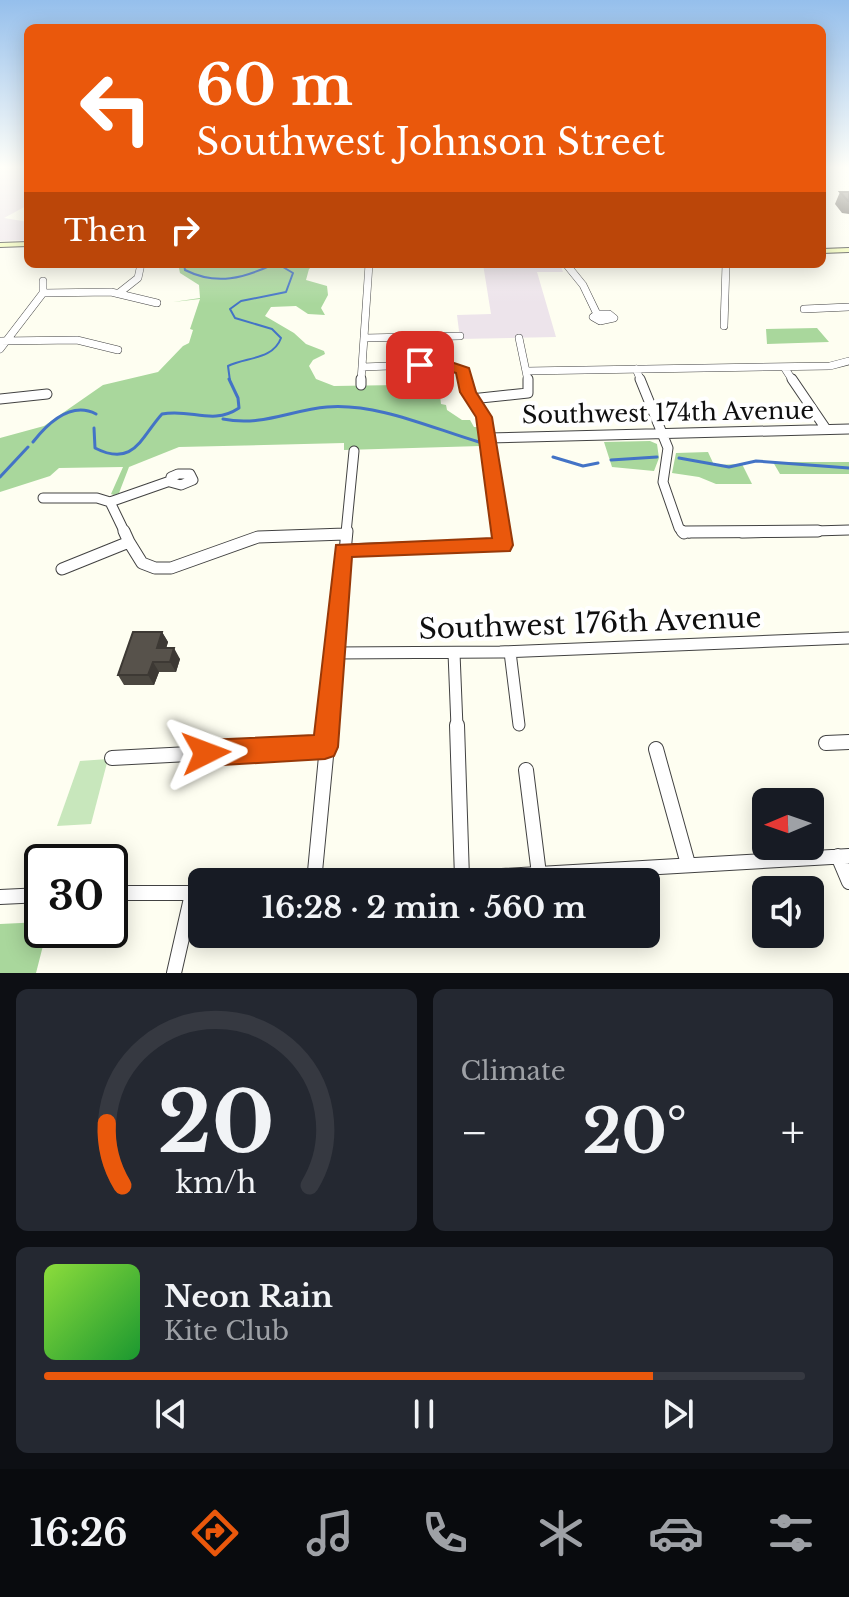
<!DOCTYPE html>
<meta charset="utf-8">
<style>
body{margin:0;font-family:"Libre Baskerville",serif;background:#242831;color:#f1f3f6;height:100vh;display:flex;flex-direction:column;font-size:30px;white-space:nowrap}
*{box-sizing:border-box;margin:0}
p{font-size:26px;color:#9ea1a6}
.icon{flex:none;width:44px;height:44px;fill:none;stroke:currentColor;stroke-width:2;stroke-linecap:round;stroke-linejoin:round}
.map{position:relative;height:973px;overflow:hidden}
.sheet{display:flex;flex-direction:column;gap:16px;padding:16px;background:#0d0f14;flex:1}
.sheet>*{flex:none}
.banner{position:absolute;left:24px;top:24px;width:802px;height:244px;border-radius:12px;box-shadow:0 4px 20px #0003;background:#ea580c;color:#fff;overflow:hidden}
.needle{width:52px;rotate:268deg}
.controls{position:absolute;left:752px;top:788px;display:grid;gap:16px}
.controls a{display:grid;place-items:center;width:72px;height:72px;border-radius:12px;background:#171b24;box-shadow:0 4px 20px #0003;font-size:40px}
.speed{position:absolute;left:24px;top:844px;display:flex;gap:16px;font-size:40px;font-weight:700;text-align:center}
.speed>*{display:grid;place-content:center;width:104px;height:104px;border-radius:50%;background:#171b24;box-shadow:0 4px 20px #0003;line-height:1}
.speed .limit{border:4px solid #111;border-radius:12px;background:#fff;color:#111}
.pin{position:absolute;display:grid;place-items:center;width:68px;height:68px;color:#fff;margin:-34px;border-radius:16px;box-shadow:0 4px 12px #0006}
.me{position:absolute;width:88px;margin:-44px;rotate:87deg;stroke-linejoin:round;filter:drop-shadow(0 0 6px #0008)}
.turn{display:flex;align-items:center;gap:28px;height:168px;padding:0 40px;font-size:36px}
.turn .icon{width:104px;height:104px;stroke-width:2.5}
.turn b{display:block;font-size:56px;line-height:68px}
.then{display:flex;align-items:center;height:76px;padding:0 40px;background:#0003;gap:16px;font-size:30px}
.big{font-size:60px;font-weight:700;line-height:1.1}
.sheet .card{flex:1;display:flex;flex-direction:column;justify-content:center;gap:12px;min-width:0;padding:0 28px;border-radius:12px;background:#242831}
.sheet .dial{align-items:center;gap:0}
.dial svg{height:208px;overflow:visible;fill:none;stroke:#363941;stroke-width:7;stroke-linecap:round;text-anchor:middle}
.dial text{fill:#f1f3f6;stroke:none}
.song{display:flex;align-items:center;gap:24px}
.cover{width:96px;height:96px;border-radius:12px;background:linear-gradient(135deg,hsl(90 70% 55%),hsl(130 70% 35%))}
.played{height:8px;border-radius:4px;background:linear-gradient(90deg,#ea580c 80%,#363941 80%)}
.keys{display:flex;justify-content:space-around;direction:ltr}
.heat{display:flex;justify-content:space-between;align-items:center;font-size:44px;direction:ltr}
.sheet .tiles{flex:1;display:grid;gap:16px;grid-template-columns:1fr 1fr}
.card:last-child{grid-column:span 2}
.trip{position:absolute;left:188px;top:868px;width:472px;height:80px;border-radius:12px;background:#171b24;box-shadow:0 4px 20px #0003;font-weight:700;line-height:80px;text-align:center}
.tabs{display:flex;height:128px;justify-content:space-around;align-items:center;background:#090b0e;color:#9ea1a6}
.tabs .icon{width:56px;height:56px}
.tabs .active{color:#ea580c}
.tabs b{font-size:36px;color:#f1f3f6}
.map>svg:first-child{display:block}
</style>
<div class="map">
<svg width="849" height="973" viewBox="0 0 849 973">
<rect width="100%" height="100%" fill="#fefef1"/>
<!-- industrial -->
<path fill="#ede4eb" d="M 0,167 L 28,168 L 28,205 L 4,218 L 28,222 L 28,236 L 25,240 L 0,241 Z
M 483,264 L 560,264 L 563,272 L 537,272 L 556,337 L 460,339 L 457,315 L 491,314 Z"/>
<!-- green -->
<path fill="#c8e7bc" d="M 108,759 L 91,824 L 57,826 L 80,761 Z"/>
<!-- forest -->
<path fill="#a9d79c" d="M 178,264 L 315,264 L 309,269 L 306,280 L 327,286 L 328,295 L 321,308 L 325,315 L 308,314 L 296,306 L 271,307 L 265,316 L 294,333 L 306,344 L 324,351 L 325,354 L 313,360 L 309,366 L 316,379 L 334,386 L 398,385 L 398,388 L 418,388 L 419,395 L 440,395 L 441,404 L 446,405 L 447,410 L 462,420 L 470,420 L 474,427 L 479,427 L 481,446 L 344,450 L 344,443 L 179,447 L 129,467 L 119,493 L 114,495 L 111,494 L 123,467 L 59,468 L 50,476 L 0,492 L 0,438 L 44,426 L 103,385 L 158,372 L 183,346 L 189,343 L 193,330 L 190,329 L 200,299 L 173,302 L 200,298 L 199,285 L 180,273 Z
M 817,328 L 829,342 L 767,344 L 766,329 Z
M 650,441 L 657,444 L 659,458 L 654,471 L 612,467 L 604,442 Z
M 708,452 L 714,465 L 742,464 L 752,484 L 716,484 L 699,477 L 672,473 L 676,453 Z
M 773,462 L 849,462 L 849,474 L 780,474 Z
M 42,922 L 42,930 L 47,930 L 36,973 L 0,973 L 0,924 Z"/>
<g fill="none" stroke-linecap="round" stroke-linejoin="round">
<!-- stream-far1 -->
<path stroke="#4373c6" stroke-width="2" d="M 184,264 L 185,270 C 217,286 244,278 274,264
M 230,381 L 228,366 C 246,357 273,360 281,338 L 272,329 L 235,318 L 230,309 L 241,301 L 286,292 L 293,273 L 278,264"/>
<!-- stream -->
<path stroke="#4373c6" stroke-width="3" d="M 223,419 C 261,427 291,410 327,407 C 378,403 431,428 479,442
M 94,428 L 95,448 C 134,468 141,437 162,414 C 191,408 212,426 239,408 L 238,398 L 229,379
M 33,442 C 48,423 71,401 96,414
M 553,457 L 583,466 L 598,463
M 679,458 L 729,467 L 756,461 L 849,468
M 611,460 L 657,457
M 0,477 L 28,447"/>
<!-- minor-far3 casing -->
<g stroke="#424242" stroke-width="8">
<path id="minor-far3" d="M 566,264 L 583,285 L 597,314
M 43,293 L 111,292 L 157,303
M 119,293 L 138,278 L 141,264
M 804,309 L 849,307
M 597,314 L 609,314 L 614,318 L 600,321 L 593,317 Z
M 724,326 L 726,264
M 364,338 L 460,336
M 519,338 L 528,381
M 0,341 L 77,340 L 118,350
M 0,349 L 43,293 L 43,281
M 395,366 L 395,381
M 362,367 L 445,364 L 463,371 L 465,381
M 784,367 L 793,381
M 636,369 L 641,381
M 526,371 L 830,366 L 849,361
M 361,381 L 369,264"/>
</g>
<!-- minor-far2 casing -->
<g stroke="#424242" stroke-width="11">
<path id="minor-far2" d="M 395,379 L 395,383
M 465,379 L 468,392 L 484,417 L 501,533
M 640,379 L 668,448 L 663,482 L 679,528 L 684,533
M 792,379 L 826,429
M 361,385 L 361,379
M 0,399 L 47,394
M 471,399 L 528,393 L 528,379
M 488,438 L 849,429
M 178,474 L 190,474 L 193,480 L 181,485 L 170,482 L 171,477 Z
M 43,498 L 97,498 L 110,502 L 125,533
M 110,502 L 170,481
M 685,532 L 689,533
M 346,533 L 354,451
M 742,533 L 849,530"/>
</g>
<!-- minor-far1 casing -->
<g stroke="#424242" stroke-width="13">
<path id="minor-far1" d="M 682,531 L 684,533
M 685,532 L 818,531
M 129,542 L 142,563 L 155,568 L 171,568 L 258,537 L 345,534
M 343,550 L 503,545 L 501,531
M 62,569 L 129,542 L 124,531
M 510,652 L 519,725
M 333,653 L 500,652 L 849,638
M 454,653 L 457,727
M 328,727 L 347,531"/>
</g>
<!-- minor casing -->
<g stroke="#424242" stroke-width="16">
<path id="minor" d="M 457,725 L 462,878
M 826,743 L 849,742
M 656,749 L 688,864
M 112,758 L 325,747
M 526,770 L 539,874
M 838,856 L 849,882
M 314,882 L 329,725
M 399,882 L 849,856
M 110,893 L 202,893
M 0,897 L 42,895
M 174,973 L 192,894"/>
</g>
<!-- secondary casing -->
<g stroke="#313131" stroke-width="2">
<path id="secondary" d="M 28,242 L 28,246 L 0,247 L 0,243 Z
M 849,248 L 849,252 L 822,253 L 822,249 Z"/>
</g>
<!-- minor-far3 -->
<use href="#minor-far3" stroke="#fff" stroke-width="7"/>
<!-- minor-far2 -->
<use href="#minor-far2" stroke="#fff" stroke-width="9"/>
<!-- minor-far1 -->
<use href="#minor-far1" stroke="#fff" stroke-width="11"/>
<!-- minor -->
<use href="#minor" stroke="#fff" stroke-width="14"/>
<!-- secondary -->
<use href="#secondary" fill="#f1fbb0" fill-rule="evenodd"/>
</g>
<!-- wall -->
<path fill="#4b4740" d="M 840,192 L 849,192 L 849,214 L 842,213 L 835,204 Z
M 162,632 L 168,642 L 166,648 L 180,659 L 176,672 L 159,672 L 154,685 L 124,685 L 118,675 Z"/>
<!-- shaded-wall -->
<path fill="#3d3934" d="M 162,632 L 168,642 L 163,659 L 157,648 Z
M 174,648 L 180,659 L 176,672 L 170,662 Z
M 153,662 L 159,672 L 154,685 L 148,675 Z"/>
<!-- building -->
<path fill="#57524b" stroke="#3d3934" stroke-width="2" d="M 840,192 L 849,192 L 849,201 L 848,201 Z
M 133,632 L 162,632 L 157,648 L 174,648 L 170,662 L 153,662 L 148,675 L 118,675 Z"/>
<!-- sky -->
<linearGradient id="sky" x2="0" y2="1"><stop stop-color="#95bfec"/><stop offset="0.55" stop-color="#fffff9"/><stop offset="1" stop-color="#fffff9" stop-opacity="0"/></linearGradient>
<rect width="849" height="304" fill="url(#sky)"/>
<!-- route -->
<path fill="#ea580c" stroke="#983908" stroke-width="2" d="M 445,360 L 469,368 L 476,392 L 492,417 L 513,545 L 510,551 L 352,557 L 338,747 L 334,756 L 325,759 L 206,766 L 197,762 L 193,753 L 197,744 L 206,740 L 314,735 L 336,545 L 492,538 L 476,417 L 460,392 L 456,373 C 443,368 423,373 413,365 L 420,361 Z"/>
<g text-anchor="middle" stroke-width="8" stroke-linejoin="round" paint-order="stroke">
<!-- street labels -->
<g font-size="24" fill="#0f0f0f" stroke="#fff">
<text transform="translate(668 413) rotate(-1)" y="8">Southwest 174th Avenue</text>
</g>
<!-- near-street labels -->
<g font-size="28" fill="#0f0f0f" stroke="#fff">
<text transform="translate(590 623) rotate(-2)" y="10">Southwest 176th Avenue</text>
</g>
</g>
</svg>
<div class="controls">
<a><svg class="needle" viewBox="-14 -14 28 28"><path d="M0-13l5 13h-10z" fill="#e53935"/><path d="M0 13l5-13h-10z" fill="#9ea1a6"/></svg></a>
<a><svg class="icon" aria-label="sound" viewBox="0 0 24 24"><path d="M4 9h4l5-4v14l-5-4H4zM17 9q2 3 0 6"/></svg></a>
</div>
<div class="speed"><div class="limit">30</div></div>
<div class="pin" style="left:420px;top:365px;background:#d93025"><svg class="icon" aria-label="arrive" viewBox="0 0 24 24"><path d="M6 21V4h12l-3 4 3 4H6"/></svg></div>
<svg class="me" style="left:206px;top:753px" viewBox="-20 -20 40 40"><path d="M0-17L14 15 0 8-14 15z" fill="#ea580c" stroke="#fff" stroke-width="4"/></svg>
<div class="trip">16:28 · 2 min · 560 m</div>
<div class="banner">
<div class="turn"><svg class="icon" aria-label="left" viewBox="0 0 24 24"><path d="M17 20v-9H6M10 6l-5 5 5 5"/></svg><div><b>60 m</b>Southwest Johnson Street</div></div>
<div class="then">Then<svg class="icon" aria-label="right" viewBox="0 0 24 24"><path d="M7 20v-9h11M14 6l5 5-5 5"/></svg></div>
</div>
</div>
<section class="sheet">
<div class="tiles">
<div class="card dial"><svg viewBox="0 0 100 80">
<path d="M14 69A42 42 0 1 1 86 69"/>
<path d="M14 69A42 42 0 0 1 8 45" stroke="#ea580c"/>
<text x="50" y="56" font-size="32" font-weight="700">20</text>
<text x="50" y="72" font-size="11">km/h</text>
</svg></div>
<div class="card"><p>Climate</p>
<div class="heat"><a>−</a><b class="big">20°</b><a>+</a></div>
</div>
<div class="card">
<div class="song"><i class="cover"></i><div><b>Neon Rain</b><p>Kite Club</p></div></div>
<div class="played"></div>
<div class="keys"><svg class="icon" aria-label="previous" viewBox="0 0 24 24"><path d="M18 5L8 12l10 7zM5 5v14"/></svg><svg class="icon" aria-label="pause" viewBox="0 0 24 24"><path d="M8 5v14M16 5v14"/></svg><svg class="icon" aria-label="next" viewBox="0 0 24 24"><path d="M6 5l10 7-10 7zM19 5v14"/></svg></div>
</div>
</div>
</section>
<nav class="tabs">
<b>16:26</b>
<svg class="icon active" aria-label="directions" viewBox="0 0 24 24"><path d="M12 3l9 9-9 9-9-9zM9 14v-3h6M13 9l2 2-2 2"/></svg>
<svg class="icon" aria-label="music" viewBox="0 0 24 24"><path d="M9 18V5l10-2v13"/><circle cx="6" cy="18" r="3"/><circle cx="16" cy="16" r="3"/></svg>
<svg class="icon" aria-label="phone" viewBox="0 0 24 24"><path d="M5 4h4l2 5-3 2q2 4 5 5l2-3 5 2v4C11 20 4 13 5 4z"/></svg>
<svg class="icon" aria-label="climate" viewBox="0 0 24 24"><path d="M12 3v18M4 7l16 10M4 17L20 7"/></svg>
<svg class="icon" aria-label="car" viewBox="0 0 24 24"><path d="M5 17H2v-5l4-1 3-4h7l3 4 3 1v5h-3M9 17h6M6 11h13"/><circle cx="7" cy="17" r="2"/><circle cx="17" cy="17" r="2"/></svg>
<svg class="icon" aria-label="filters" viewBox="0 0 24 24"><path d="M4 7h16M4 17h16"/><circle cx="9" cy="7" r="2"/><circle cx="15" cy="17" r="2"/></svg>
</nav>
